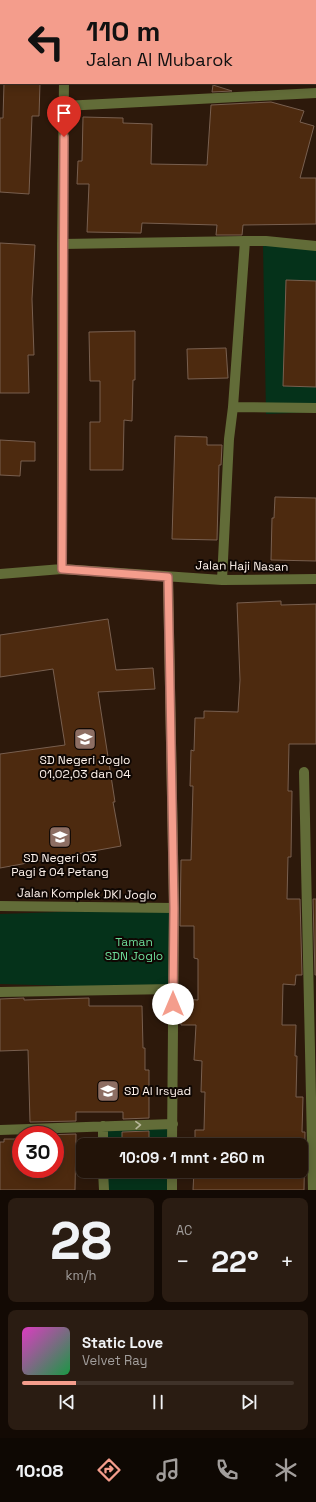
<!DOCTYPE html>
<html lang="id">
<meta charset="utf-8">
<style>
body{margin:0;font-family:"Space Grotesk",sans-serif;background:#2a1c12;color:#f1f3f6;height:100vh;display:flex;flex-direction:column;font-size:15px;white-space:nowrap}
*{box-sizing:border-box;margin:0}
p{font-size:13px;color:#a29e9c}
.icon{flex:none;width:22px;height:22px;fill:none;stroke:currentColor;stroke-width:2;stroke-linecap:round;stroke-linejoin:round}
.map{position:relative;height:1190px;overflow:hidden}
.side{display:flex;flex-direction:column;gap:8px;padding:8px;background:#130a04;flex:1}
.side>*{flex:none}
.hud{position:absolute;left:0px;top:0px;width:316px;height:84px;box-shadow:0 2px 10px #0003,0 0 0 1px #3f3229;background:#f49d8c;color:#111;overflow:hidden}
.speed{position:absolute;left:12px;top:1126px;display:flex;gap:8px;font-size:20px;font-weight:700;text-align:center}
.speed>*{display:grid;place-content:center;width:52px;height:52px;border-radius:50%;background:#221308;box-shadow:0 2px 10px #0003,0 0 0 1px #3f3229;line-height:1}
.speed .limit{border:6px solid #d22;background:#fff;color:#111}
.pin{position:absolute;display:grid;place-items:center;width:34px;height:34px;color:#fff;margin:-41px -17px;border-radius:50% 50% 50% 0;rotate:-45deg;box-shadow:0 0 4px #0007}
.pin .icon{rotate:45deg}
.me{position:absolute;width:44px;margin:-22px;rotate:0deg;stroke-linejoin:round;filter:drop-shadow(0 0 3px #0008)}
.turn{display:flex;align-items:center;gap:14px;height:84px;padding:0 20px;font-size:18px}
.turn .icon{width:52px;height:52px;stroke-width:2.5}
.turn b{display:block;font-size:28px;line-height:34px}
.big{font-size:30px;font-weight:700;line-height:1.1}
.side .widget{flex:1;display:flex;flex-direction:column;justify-content:center;gap:6px;min-width:0;padding:0 14px;border-radius:8px;background:#2a1c12}
.side .dial{align-items:center;gap:0}
.dial b{font-size:52px;line-height:1}
.song{display:flex;align-items:center;gap:12px}
.cover{width:48px;height:48px;border-radius:6px;background:linear-gradient(135deg,hsl(310 70% 55%),hsl(140 70% 35%))}
.played{height:4px;border-radius:2px;background:linear-gradient(90deg,#f49d8c 20%,#3f3229 20%)}
.keys{display:flex;justify-content:space-around;direction:ltr}
.heat{display:flex;justify-content:space-between;align-items:center;font-size:22px;direction:ltr}
.side .tiles{flex:1;display:grid;gap:8px;grid-template-columns:1fr 1fr}
.widget:last-child{grid-column:span 2}
.trip{position:absolute;left:76px;top:1138px;width:232px;height:40px;border-radius:8px;background:#221308;box-shadow:0 2px 10px #0003,0 0 0 1px #3f3229;font-weight:700;line-height:40px;text-align:center}
.dock{display:flex;height:64px;justify-content:space-around;align-items:center;background:#0e0803;color:#a29e9c}
.dock .icon{width:28px;height:28px}
.dock .active{color:#f49d8c}
.dock b{font-size:18px;color:#f1f3f6}
.map>svg:first-child{display:block}
</style>
<div class="map">
<svg width="316" height="1190" viewBox="0 0 316 1190">
<rect width="100%" height="100%" fill="#2d190b"/>
<!-- green -->
<path fill="#05321a" d="M 263,245 L 316,248 L 316,412 L 266,414 Z
M 174,908 L 173,989 L 0,984 L 0,914 Z
M 173,1124 L 172,1145 L 103,1145 L 103,1126 Z
M 103,1171 L 172,1171 L 172,1190 L 104,1190 Z"/>
<!-- building -->
<path fill="#4d2a0f" stroke="#785f4f" d="M 4,83 L 40,83 L 39,116 L 32,116 L 29,194 L 0,192 L 0,118 L 3,118 Z
M 213,85 L 232,91 L 212,92 Z
M 271,102 L 304,111 L 300,122 L 314,126 L 300,178 L 316,178 L 316,224 L 243,225 L 242,235 L 216,235 L 217,225 L 142,223 L 141,233 L 87,232 L 89,184 L 77,184 L 78,161 L 82,161 L 83,117 L 123,118 L 123,123 L 152,124 L 151,164 L 207,165 L 211,105 Z
M 0,243 L 35,245 L 32,299 L 34,355 L 28,355 L 29,393 L 0,393 Z
M 286,280 L 316,281 L 316,387 L 283,386 Z
M 135,331 L 135,380 L 133,380 L 132,421 L 124,420 L 123,470 L 90,470 L 90,422 L 100,422 L 100,381 L 90,381 L 89,332 Z
M 226,348 L 228,378 L 188,379 L 187,349 Z
M 175,436 L 207,437 L 207,445 L 222,445 L 221,465 L 219,465 L 217,540 L 172,539 Z
M 0,440 L 35,442 L 35,461 L 21,461 L 20,476 L 0,475 Z
M 275,497 L 316,498 L 316,561 L 271,560 L 272,518 L 274,518 Z
M 281,601 L 281,605 L 316,604 L 316,744 L 289,744 L 288,791 L 292,791 L 291,857 L 288,857 L 287,899 L 300,899 L 302,975 L 296,975 L 295,985 L 283,984 L 282,1025 L 296,1025 L 295,1056 L 297,1056 L 296,1097 L 303,1097 L 302,1132 L 305,1132 L 304,1190 L 193,1190 L 194,1171 L 301,1171 L 301,1145 L 195,1145 L 195,1130 L 204,1130 L 205,1092 L 201,1092 L 202,1061 L 194,1060 L 196,1025 L 181,1025 L 181,999 L 198,1000 L 198,959 L 194,958 L 194,926 L 180,926 L 181,860 L 191,860 L 193,786 L 190,786 L 191,750 L 194,751 L 195,718 L 204,718 L 204,711 L 238,712 L 240,680 L 237,603 Z
M 108,619 L 116,670 L 153,668 L 155,689 L 98,692 L 115,802 L 113,802 L 121,846 L 0,868 L 0,754 L 65,745 L 53,669 L 0,677 L 0,635 Z
M 313,899 L 316,899 L 316,975 L 315,975 Z
M 24,998 L 24,1000 L 89,998 L 89,1006 L 142,1006 L 143,1048 L 145,1048 L 145,1070 L 149,1070 L 149,1118 L 123,1119 L 123,1112 L 76,1112 L 76,1121 L 30,1122 L 28,1050 L 0,1051 L 0,999 Z
M 149,1131 L 149,1145 L 122,1145 L 122,1132 Z
M 76,1134 L 75,1190 L 0,1190 L 0,1142 L 4,1142 L 4,1139 L 21,1139 L 21,1169 L 55,1169 L 55,1135 L 43,1135 Z"/>
<g fill="none" stroke-linecap="round" stroke-linejoin="round">
<!-- minor -->
<path stroke="#626c38" stroke-width="10" d="M 66,1 L 66,0
M 64,106 L 316,93
M 62,244 L 245,241 L 266,241 L 316,246
M 233,407 L 316,408
M 62,569 L 62,244 L 64,83
M 0,574 L 62,569 L 222,580 L 316,579
M 168,577 L 174,908 L 172,1145
M 222,580 L 229,439 L 233,407 L 245,241
M 304,772 L 313,1190
M 0,906 L 174,908
M 0,992 L 173,989
M 103,1126 L 103,1145
M 0,1130 L 173,1124
M 103,1171 L 104,1190
M 172,1190 L 172,1171"/>
</g>
<!-- one-way arrows -->
<defs><path id="oneway-chevron" d="M-2-3.5L2.5 0L-2 3.5" fill="none" stroke-width="1.6" stroke-linecap="round" stroke-linejoin="round"/></defs>
<use stroke="#b8b69a" href="#oneway-chevron" transform="translate(138 1125) rotate(-2)"/>
<g fill="none" stroke-linecap="round" stroke-linejoin="round">
<!-- route casing -->
<g stroke="#9f665b" stroke-width="10">
<path id="route" d="M 64,137 L 62,569 L 168,577 L 174,908 L 173,1004"/>
</g>
<!-- route -->
<use href="#route" stroke="#f49d8c" stroke-width="7"/>
</g>
<!-- icons -->
<defs>
<g id="school-square" transform="scale(1.15)"><rect x="-9" y="-9" width="18" height="18" rx="4" fill="#8d6e63" stroke="#0f0703"/><path d="M0-5L7-2L0 1L-7-2ZM-4 1L0 2.5L4 1V4Q0 6-4 4Z" fill="#fff"/></g>
</defs>
<g fill-rule="evenodd">
<use href="#school-square" x="85" y="739"/>
<use href="#school-square" x="60" y="837"/>
<use href="#school-square" x="108" y="1091"/>
</g>
<g text-anchor="middle" stroke-width="4" stroke-linejoin="round" paint-order="stroke">
<!-- street labels -->
<g font-size="12" fill="#fef2eb" stroke="#0f0703">
<text transform="translate(242 566) rotate(1)" y="4">Jalan Haji Nasan</text>
<text transform="translate(87 894) rotate(1)" y="4">Jalan Komplek DKI Joglo</text>
</g>
<!-- poi labels -->
<g font-size="12" fill="#fef2eb" stroke="#0f0703">
<text x="85" y="764">SD Negeri Joglo<tspan x="85" dy="14">01,02,03 dan 04</tspan></text>
<text x="60" y="862">SD Negeri 03<tspan x="60" dy="14">Pagi &amp; 04 Petang</tspan></text>
<text x="124" y="1095" text-anchor="start">SD Al Irsyad</text>
</g>
<!-- park labels -->
<g font-size="12" fill="#6cd997" stroke="#0f0703">
<text x="134" y="946">Taman<tspan x="134" dy="14">SDN Joglo</tspan></text>
</g>
</g>
</svg>
<div class="speed"><div class="limit">30</div></div>
<div class="pin" style="left:64px;top:137px;background:#d93025"><svg class="icon" aria-label="arrive" viewBox="0 0 24 24"><path d="M6 21V4h12l-3 4 3 4H6"/></svg></div>
<svg class="me" style="left:173px;top:1004px" viewBox="-20 -20 40 40"><circle r="19" fill="#fff"/><path d="M0-13L10 11 0 6-10 11z" fill="#f49d8c"/></svg>
<div class="trip">10:09 · 1 mnt · 260 m</div>
<div class="hud">
<div class="turn"><svg class="icon" aria-label="left" viewBox="0 0 24 24"><path d="M17 20v-9H6M10 6l-5 5 5 5"/></svg><div><b>110 m</b>Jalan Al Mubarok</div></div>
</div>
</div>
<section class="side">
<div class="tiles">
<div class="widget dial"><b>28</b><p>km/h</p></div>
<div class="widget"><p>AC</p>
<div class="heat"><a>−</a><b class="big">22°</b><a>+</a></div>
</div>
<div class="widget">
<div class="song"><i class="cover"></i><div><b>Static Love</b><p>Velvet Ray</p></div></div>
<div class="played"></div>
<div class="keys"><svg class="icon" aria-label="previous" viewBox="0 0 24 24"><path d="M18 5L8 12l10 7zM5 5v14"/></svg><svg class="icon" aria-label="pause" viewBox="0 0 24 24"><path d="M8 5v14M16 5v14"/></svg><svg class="icon" aria-label="next" viewBox="0 0 24 24"><path d="M6 5l10 7-10 7zM19 5v14"/></svg></div>
</div>
</div>
</section>
<nav class="dock">
<b>10:08</b>
<svg class="icon active" aria-label="directions" viewBox="0 0 24 24"><path d="M12 3l9 9-9 9-9-9zM9 14v-3h6M13 9l2 2-2 2"/></svg>
<svg class="icon" aria-label="music" viewBox="0 0 24 24"><path d="M9 18V5l10-2v13"/><circle cx="6" cy="18" r="3"/><circle cx="16" cy="16" r="3"/></svg>
<svg class="icon" aria-label="phone" viewBox="0 0 24 24"><path d="M5 4h4l2 5-3 2q2 4 5 5l2-3 5 2v4C11 20 4 13 5 4z"/></svg>
<svg class="icon" aria-label="climate" viewBox="0 0 24 24"><path d="M12 3v18M4 7l16 10M4 17L20 7"/></svg>
</nav>
